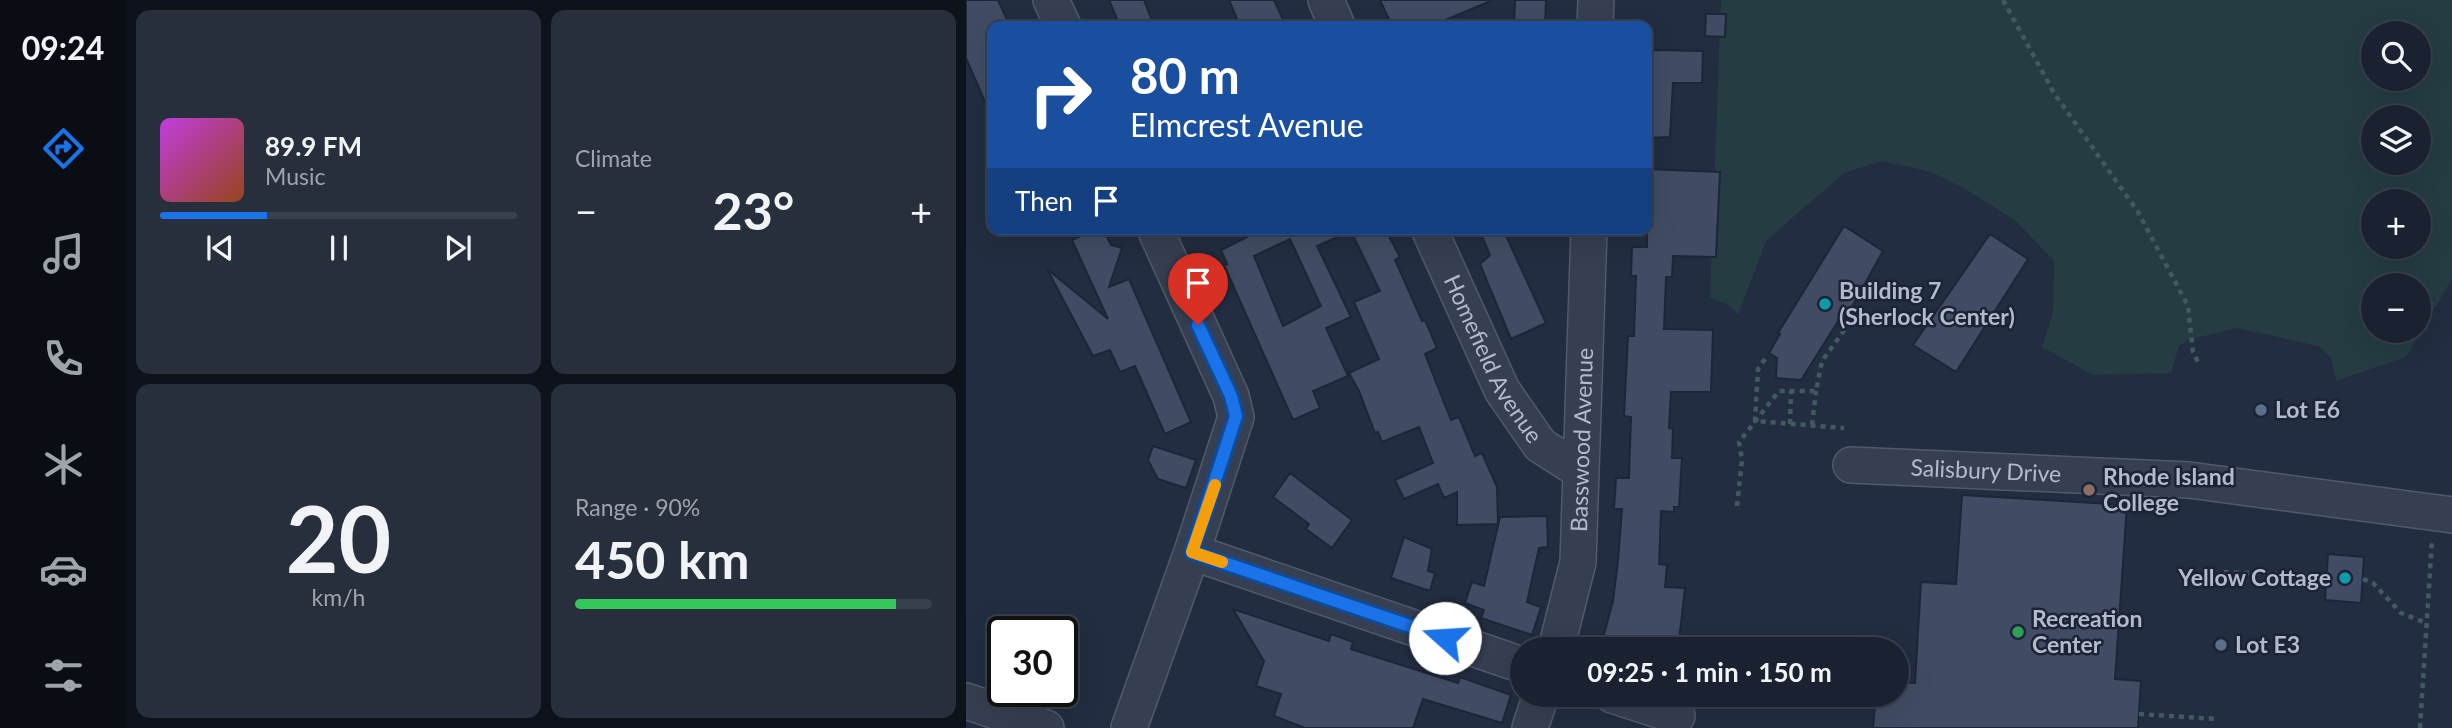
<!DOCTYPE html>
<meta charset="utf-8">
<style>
body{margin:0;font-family:Lato,sans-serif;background:#272f3d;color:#f1f3f6;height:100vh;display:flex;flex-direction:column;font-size:26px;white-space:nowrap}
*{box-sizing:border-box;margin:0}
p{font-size:23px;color:#9fa4ab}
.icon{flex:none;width:38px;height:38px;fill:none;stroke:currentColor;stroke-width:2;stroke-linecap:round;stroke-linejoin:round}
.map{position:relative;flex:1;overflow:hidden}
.details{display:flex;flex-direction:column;gap:10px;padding:10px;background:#0e131b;width:840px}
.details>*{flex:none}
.hud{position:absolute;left:21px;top:21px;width:665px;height:214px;border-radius:14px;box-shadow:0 7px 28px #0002,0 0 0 2px #383f4d;background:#1a4fa0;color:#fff;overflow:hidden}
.buttons{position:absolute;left:1395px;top:21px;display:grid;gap:14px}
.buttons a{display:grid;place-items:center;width:70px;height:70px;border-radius:50%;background:#1a2231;box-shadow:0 7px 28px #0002,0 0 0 2px #383f4d;font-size:35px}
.speed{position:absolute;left:21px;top:616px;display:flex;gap:14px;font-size:35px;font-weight:700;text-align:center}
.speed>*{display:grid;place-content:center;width:91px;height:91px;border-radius:50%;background:#1a2231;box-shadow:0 7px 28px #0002,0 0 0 2px #383f4d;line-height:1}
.speed .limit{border:4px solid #111;border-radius:10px;background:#fff;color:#111}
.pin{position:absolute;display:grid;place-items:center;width:60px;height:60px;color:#fff;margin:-72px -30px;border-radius:50% 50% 50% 0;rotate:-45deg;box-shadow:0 0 7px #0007}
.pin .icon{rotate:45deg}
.me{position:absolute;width:77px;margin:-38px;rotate:289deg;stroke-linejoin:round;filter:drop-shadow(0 0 5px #0008)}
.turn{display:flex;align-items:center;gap:24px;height:147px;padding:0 28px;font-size:32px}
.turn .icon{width:91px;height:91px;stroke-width:2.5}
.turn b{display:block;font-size:49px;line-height:60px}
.then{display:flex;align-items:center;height:66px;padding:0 28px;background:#0003;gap:14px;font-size:26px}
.big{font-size:52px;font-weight:700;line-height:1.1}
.details .card{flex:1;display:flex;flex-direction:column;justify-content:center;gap:10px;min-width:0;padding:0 24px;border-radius:14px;background:#272f3d}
.details .dial{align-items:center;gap:0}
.dial b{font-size:91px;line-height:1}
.song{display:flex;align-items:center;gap:21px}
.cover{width:84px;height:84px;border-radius:10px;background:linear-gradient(135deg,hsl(290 70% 55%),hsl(20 70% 35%))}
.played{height:7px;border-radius:4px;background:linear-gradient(90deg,#1a73e8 30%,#383f4d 30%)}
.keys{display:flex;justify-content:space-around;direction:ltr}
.heat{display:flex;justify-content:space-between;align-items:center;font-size:38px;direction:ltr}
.charge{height:10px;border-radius:5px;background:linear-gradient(90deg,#34c759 90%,#383f4d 0)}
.details .tiles{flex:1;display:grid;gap:10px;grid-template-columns:repeat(2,1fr)}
.trip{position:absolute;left:544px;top:637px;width:399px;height:70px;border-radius:35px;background:#1a2231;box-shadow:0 7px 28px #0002,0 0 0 2px #383f4d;font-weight:700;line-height:70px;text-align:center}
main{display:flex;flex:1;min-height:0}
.tabs{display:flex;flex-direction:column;width:126px;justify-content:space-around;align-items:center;background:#0a0e14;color:#9fa4ab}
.tabs .icon{width:49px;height:49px}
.tabs .current{color:#1a73e8}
.tabs b{font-size:32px;color:#f1f3f6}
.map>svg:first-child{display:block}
</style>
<main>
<nav class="tabs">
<b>09:24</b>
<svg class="icon current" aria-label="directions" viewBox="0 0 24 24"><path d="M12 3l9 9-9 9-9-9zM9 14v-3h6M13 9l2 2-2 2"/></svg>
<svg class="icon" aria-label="music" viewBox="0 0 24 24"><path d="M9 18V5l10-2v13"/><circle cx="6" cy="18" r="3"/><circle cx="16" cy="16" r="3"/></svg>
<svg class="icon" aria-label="phone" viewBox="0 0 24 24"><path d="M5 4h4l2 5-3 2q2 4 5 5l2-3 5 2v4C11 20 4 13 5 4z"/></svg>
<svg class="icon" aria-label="climate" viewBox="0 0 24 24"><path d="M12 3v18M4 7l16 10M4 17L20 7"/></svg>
<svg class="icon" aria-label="car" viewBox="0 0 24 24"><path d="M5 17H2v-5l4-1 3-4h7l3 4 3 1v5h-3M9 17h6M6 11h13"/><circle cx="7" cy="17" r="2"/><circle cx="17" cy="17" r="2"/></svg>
<svg class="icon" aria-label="filters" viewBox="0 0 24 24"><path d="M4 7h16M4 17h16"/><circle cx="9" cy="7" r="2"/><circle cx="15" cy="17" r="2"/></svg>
</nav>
<section class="details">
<div class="tiles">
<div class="card">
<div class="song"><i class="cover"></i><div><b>89.9 FM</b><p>Music</p></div></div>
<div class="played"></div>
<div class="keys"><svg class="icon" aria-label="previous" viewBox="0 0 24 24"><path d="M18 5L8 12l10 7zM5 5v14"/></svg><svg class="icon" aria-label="pause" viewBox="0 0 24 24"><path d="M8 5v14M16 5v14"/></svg><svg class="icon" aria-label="next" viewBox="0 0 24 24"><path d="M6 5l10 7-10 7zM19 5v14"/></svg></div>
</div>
<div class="card"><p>Climate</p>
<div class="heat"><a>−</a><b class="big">23°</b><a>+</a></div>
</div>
<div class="card dial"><b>20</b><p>km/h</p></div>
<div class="card"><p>Range · 90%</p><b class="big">450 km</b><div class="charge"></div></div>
</div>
</section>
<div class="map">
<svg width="1486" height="728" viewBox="0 0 1486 728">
<rect width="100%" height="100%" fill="#222d41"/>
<!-- green -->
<path fill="#243c42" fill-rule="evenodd" d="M 755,0 L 1486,0 L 1486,279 L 1440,357 L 1370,381 L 1365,358 L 1352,346 L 1271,328 L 1222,340 L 1213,346 L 1205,373 L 1127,375 L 1076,347 L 1087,312 L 1088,261 L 1050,221 L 1001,190 L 965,172 L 916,161 L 878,173 L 800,241 L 772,315 L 764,306 L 744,297 ZM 1407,33 L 1452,33 L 1452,79 L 1407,79 ZM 1407,117 L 1452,117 L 1452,163 L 1407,163 ZM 1407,201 L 1452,201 L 1452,247 L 1407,247 ZM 1407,285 L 1452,285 L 1452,331 L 1407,331 Z"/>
<!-- building -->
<path fill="#414c64" stroke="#1d2638" stroke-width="2" fill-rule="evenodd" d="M 0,0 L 32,0 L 44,26 L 26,26 L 26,118 L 0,58 Z
M 143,0 L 178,0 L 188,26 L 154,26 Z
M 263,0 L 308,0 L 320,26 L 274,26 Z
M 414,0 L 527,0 L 465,26 L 426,26 Z
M 549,0 L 580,0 L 579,26 L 548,26 Z
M 740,14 L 760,14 L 759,37 L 739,36 Z
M 686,50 L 737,51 L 736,83 L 707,83 L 704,137 L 681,138 Z
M 681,169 L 754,172 L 750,257 L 707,256 L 706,277 L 700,277 L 698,329 L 747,330 L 745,392 L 705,392 L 703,428 L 707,429 L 706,458 L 716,458 L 713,507 L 708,507 L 708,512 L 695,511 L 693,564 L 701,565 L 699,587 L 719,588 L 712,649 L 676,649 L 637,638 L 647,601 L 652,561 L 656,509 L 648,509 L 650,478 L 663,478 L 665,417 L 658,416 L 662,336 L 668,336 L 670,276 L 665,276 L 666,247 L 681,247 Z
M 878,226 L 917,251 L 877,323 L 873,320 L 835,380 L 810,378 L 811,358 L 803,353 L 814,334 L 812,333 Z
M 130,229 L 137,229 L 145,245 L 156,248 L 143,287 L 163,279 L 225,422 L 199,434 L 169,366 L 154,372 L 144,350 L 127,356 L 81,269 L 142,319 L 106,240 Z
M 297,229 L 419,229 L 434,257 L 429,260 L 456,321 L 459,320 L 471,348 L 459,354 L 485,420 L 493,417 L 509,456 L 516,453 L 531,487 L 532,524 L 491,525 L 491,492 L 478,498 L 472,484 L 438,499 L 429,480 L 467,463 L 453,427 L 416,442 L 412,432 L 409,433 L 393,391 L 383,373 L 413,359 L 388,302 L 414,291 L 385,231 L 351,246 L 385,317 L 360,328 L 382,376 L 347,391 L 354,408 L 327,420 L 258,265 L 261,264 L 255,250 ZM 324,239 L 355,306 L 317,326 L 288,256 Z
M 513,229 L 537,229 L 580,323 L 545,339 L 514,264 L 524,255 Z
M 1024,234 L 1062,259 L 990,372 L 947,345 Z
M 187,446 L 230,460 L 220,488 L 192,479 L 182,460 Z
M 324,473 L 386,520 L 366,548 L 340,529 L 343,524 L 307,497 Z
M 996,495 L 1161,505 L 1149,679 L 1175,681 L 1172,728 L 907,728 L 910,695 L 931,695 L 931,682 L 949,683 L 955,582 L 990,584 Z
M 581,516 L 582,547 L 573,548 L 561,602 L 575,607 L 566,635 L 515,618 L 518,610 L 499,603 L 506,582 L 518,586 L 534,517 Z
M 438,537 L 466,549 L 462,571 L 469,573 L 464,591 L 425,578 Z
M 1362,554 L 1398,557 L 1395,603 L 1359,600 Z
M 267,609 L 363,641 L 365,634 L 387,642 L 385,649 L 492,683 L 494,677 L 545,695 L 536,723 L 457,699 L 447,728 L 339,728 L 308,716 L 315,694 L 290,686 L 298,661 Z"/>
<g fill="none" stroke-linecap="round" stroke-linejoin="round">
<!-- minor casing -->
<g stroke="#515a6b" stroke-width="38">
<g id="minor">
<path d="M 85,0 L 97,26"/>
<path d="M 360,0 L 371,26"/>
<path d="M 629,26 L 630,0"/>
<path id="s1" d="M 463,229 L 536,390 L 574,445 L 613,470"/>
<path id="s2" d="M 885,465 L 1223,480 L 1486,515"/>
<path d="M 226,552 L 556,665"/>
<path id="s3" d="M 590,649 L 612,562 L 623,229"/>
<path d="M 646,695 L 711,716"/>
<path d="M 0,701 L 80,728"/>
<path d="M 163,728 L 226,552 L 270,417 L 265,396 L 189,229"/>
<path d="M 564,728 L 575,695"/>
</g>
</g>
<!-- path -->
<path stroke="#42595f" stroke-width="4.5" stroke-dasharray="5 5" stroke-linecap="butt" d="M 1037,0 L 1088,93 L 1172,212 L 1222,306 L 1227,352 L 1234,366
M 799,359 L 792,369 L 789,421 L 878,428
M 824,424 L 825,391
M 846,425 L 850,391
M 771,506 L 776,460 L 773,442 L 813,391 L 850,391 L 856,361 L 887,318
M 1258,572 L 1361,576
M 1397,579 L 1407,583 L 1435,613 L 1460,623
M 1173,714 L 1250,719
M 1454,728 L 1466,540"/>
<!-- minor -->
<use href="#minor" stroke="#363f51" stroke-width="35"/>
</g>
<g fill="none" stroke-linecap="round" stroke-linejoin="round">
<!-- route casing -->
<g stroke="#114b97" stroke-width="18">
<path id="route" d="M 232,325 L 265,396 L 270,416 L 226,552 L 479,638"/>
</g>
<!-- route -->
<use href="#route" stroke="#1a73e8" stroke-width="12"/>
<!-- slow -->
<path stroke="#f59e0b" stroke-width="12" d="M 249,485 L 226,552 L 256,562"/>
</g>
<!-- markers -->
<g fill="#0f9aa8" stroke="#1b2436" stroke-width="2.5">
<circle cx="859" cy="304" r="7"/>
<circle cx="1379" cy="578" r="7"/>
</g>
<g fill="#5c6f8a" stroke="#1b2436" stroke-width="2.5">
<circle cx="1295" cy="410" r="7"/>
<circle cx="1255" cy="645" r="7"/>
</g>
<circle fill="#8d6e63" stroke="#1b2436" stroke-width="2.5" cx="1123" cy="490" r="7"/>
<circle fill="#2e9e5b" stroke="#1b2436" stroke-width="2.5" cx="1052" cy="632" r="7"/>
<g text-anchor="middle" stroke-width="5" stroke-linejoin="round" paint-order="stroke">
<!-- poi labels -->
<g font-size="23" font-weight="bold" fill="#b3bacb" stroke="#1b2436" text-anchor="start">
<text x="873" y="299">Building 7<tspan x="873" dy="26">(Sherlock Center)</tspan></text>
<text x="1309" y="418">Lot E6</text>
<text x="1137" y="485">Rhode Island<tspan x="1137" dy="26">College</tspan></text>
<text x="1365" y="586" text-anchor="end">Yellow Cottage</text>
<text x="1066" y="627">Recreation<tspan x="1066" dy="26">Center</tspan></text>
<text x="1269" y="653">Lot E3</text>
</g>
<!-- street labels -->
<g font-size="23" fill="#b3bacb" stroke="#1b2436">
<text dy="8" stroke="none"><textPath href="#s1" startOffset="145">Homefield Avenue</textPath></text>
<text dy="8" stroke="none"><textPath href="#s3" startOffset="212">Basswood Avenue</textPath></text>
<text dy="8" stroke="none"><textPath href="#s2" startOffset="135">Salisbury Drive</textPath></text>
</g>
</g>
</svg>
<div class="buttons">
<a><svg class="icon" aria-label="search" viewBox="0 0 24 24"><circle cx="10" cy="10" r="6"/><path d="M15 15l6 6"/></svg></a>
<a><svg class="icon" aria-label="layers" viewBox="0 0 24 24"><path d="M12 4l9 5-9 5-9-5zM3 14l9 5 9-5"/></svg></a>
<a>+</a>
<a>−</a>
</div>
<div class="speed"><div class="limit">30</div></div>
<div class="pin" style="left:232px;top:325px;background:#d93025"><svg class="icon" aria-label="arrive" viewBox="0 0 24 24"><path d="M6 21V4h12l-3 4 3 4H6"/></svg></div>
<svg class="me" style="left:479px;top:638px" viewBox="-20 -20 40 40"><circle r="19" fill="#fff"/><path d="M0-13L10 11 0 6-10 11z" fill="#1a73e8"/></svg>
<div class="trip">09:25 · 1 min · 150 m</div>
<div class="hud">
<div class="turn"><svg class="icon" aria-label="right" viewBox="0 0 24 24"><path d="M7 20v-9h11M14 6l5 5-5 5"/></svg><div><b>80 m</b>Elmcrest Avenue</div></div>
<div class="then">Then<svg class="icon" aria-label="arrive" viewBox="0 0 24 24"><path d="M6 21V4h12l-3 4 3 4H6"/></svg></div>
</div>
</div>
</main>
